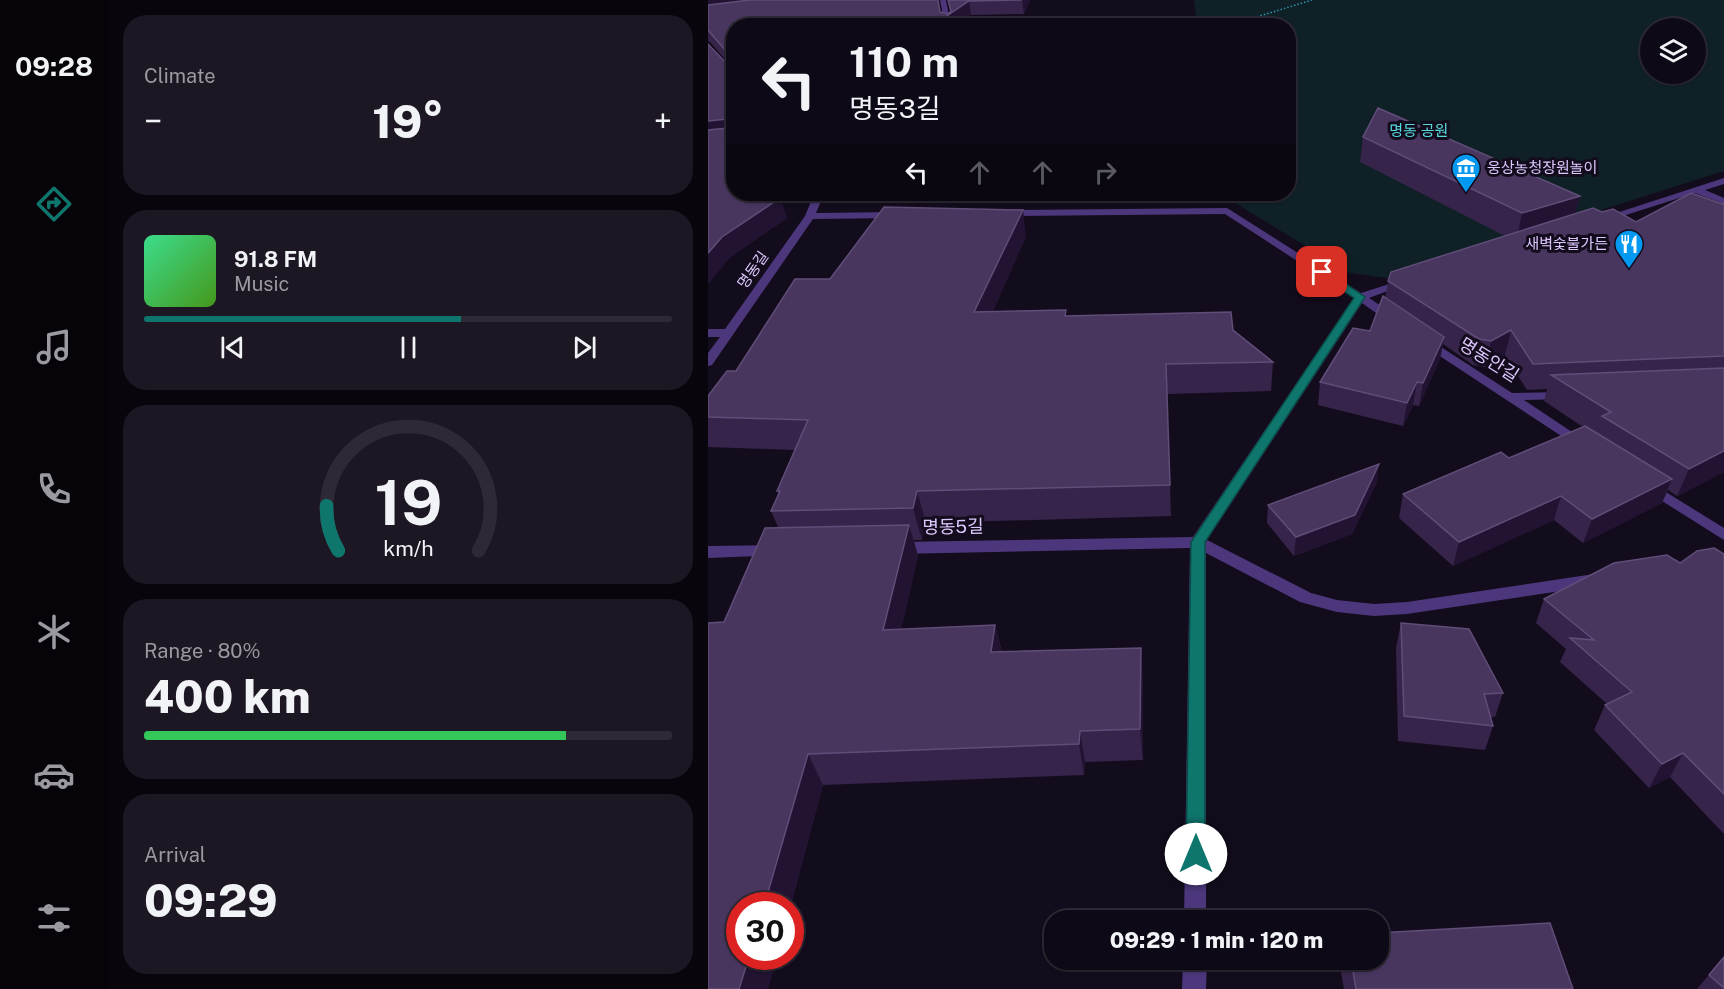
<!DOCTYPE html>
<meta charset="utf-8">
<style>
body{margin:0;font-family:"Public Sans","Noto Sans KR",sans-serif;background:#1c1723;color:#f1f3f6;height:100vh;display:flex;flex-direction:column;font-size:22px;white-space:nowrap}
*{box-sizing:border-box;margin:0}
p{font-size:20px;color:#9b9aa1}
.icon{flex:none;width:33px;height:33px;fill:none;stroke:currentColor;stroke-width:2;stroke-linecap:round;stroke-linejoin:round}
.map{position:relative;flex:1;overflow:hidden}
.details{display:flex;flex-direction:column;gap:15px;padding:15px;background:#08050c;width:600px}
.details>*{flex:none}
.top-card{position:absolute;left:18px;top:18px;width:570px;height:183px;border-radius:24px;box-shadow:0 2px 4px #0004,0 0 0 2px #2e2a35;background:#0e0916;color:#f1f3f6;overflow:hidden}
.tools{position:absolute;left:932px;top:18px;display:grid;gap:12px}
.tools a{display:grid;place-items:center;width:66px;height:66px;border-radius:50%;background:#0e0916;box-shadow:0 2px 4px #0004,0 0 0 2px #2e2a35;font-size:30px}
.speed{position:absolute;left:18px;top:892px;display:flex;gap:12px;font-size:30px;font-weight:700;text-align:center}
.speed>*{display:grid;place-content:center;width:78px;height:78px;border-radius:50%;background:#0e0916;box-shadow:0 2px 4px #0004,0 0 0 2px #2e2a35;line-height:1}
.speed .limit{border:9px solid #d22;background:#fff;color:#111}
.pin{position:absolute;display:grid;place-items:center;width:51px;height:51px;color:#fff;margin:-26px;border-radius:12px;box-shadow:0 3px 9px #0006}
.me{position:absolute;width:66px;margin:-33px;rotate:0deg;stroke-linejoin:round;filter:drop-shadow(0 0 4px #0008)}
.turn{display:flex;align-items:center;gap:21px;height:126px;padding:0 24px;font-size:27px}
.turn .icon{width:78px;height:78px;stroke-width:2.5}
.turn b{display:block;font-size:42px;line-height:51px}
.lanes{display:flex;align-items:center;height:57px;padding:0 24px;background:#0003;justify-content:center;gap:30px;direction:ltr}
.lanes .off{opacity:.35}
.big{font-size:45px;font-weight:800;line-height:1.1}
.details .widget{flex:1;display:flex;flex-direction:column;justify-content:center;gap:9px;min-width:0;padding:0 21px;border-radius:24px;background:#1c1723}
.details .dial{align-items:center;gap:0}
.dial svg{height:156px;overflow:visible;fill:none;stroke:#2e2a35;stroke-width:7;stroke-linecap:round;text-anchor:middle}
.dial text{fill:#f1f3f6;stroke:none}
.song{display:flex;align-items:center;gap:18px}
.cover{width:72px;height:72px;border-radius:9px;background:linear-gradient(135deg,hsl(150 70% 55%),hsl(100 70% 35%))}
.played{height:6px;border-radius:3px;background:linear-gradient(90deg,#0f766e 60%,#2e2a35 60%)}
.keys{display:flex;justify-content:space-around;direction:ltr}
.heat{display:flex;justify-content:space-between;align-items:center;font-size:33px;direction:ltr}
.charge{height:9px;border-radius:4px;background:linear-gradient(90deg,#34c759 80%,#2e2a35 0)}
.trip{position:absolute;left:336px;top:910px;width:345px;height:60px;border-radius:24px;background:#0e0916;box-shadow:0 2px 4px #0004,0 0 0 2px #2e2a35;font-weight:800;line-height:60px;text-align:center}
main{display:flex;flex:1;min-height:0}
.tabs{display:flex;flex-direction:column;width:108px;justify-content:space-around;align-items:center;background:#060409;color:#9b9aa1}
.tabs .icon{width:42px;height:42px}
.tabs .current{color:#0f766e}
.tabs b{font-size:27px;color:#f1f3f6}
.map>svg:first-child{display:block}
</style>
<main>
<nav class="tabs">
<b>09:28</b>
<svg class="icon current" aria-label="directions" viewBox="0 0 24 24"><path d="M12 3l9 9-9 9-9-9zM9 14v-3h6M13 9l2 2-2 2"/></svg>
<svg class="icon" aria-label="music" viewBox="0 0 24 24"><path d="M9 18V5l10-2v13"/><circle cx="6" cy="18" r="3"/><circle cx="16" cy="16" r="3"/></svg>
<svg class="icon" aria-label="phone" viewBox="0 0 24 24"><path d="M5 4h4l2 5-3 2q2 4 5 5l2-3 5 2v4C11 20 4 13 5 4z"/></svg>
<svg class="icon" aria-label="climate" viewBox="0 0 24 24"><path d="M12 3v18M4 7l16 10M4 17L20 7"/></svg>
<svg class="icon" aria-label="car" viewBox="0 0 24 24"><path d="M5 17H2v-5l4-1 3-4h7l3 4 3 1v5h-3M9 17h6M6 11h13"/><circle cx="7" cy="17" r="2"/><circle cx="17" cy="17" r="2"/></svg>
<svg class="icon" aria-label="filters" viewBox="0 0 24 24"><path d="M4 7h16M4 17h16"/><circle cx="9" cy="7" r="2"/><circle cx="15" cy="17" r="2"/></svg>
</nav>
<section class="details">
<div class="widget"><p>Climate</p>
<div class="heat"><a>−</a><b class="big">19°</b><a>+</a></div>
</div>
<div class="widget">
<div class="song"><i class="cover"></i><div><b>91.8 FM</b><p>Music</p></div></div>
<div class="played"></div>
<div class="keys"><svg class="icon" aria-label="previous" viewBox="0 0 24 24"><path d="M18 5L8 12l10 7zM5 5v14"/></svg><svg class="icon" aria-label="pause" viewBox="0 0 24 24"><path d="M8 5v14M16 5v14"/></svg><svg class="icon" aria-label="next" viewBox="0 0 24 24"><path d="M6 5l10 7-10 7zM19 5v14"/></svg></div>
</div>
<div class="widget dial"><svg viewBox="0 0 100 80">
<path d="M14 69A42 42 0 1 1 86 69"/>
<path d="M14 69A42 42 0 0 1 8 46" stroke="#0f766e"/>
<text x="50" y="56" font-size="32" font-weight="700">19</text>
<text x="50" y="72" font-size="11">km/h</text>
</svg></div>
<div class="widget"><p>Range · 80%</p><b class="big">400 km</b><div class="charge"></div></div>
<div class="widget"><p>Arrival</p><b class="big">09:29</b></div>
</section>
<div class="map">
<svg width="1016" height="989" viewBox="0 0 1016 989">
<rect width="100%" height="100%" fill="#130c1d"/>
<!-- green -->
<path fill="#0f2127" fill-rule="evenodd" d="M 486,0 L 1016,0 L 1016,171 L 679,278 L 642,273 L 524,201 L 470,199 L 474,194 L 580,194 L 580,26 L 489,25 ZM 942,28 L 987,28 L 987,74 L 942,74 Z"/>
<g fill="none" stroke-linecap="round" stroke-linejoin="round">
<!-- path -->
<path stroke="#2e93ad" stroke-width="1.5" stroke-dasharray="1.5 2" stroke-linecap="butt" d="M 519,26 L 604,0"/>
<!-- minor -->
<path fill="#4c377c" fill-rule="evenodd" d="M 232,0 L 238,0 L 243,26 L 237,26 Z
M 1016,178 L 1016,184 L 997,190 L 1016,198 L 1016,204 L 987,193 L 899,221 L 890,219 Z
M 106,194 L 116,194 L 108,213 L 189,212 L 194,215 L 189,218 L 105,219 L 4,365 L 0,366 L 0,353 L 12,337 L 0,337 L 0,329 L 17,329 L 97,216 Z
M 519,208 L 653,293 L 697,279 L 703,282 L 661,298 L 690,317 L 690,323 L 682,323 L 654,303 L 499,540 L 603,593 L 629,600 L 666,604 L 699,602 L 886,574 L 892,576 L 894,580 L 892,584 L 886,586 L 699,614 L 666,616 L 629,612 L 592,602 L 498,553 L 498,921 L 476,921 L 482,548 L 189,554 L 183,552 L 181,548 L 183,544 L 189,542 L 485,537 L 646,298 L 517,214 L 297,216 L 292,213 L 297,210 Z
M 716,336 L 804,393 L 863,392 L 865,395 L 858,399 L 816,400 L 882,444 L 875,448 L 870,447 L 712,343 L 710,340 Z
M 940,481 L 1016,528 L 1016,540 L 935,489 L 933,486 Z
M 66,545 L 72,547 L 74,551 L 72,555 L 0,558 L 0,546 Z
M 475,960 L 499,960 L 498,989 L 474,989 Z"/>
</g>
<!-- wall -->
<path fill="#37244b" d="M 0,0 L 232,12 L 240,14 L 242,12 L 240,0 L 322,0 L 316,14 L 263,15 L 26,26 L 52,195 L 72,198 L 79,218 L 21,258 L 0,284 L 0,44 L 21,66 L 21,64 L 2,42 L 0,41 Z
M 655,137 L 867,213 L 894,212 L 928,222 L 1016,203 L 1016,472 L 969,496 L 960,490 L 954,503 L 875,543 L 846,520 L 745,566 L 691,518 L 695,494 L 801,458 L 875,427 L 836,401 L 839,389 L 819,390 L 797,355 L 777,367 L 765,365 L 735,344 L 732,359 L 711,406 L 705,405 L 695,426 L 610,405 L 612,382 L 662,331 L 677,298 L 680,281 L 797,236 L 652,162 Z
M 318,236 L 285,311 L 359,316 L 525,330 L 565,362 L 563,391 L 459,394 L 463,516 L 218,523 L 214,540 L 206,540 L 210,556 L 193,629 L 287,625 L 294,652 L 435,679 L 435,760 L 377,762 L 376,775 L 115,785 L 60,989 L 0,989 L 16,622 L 70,527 L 63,511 L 71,494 L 69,491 L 87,450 L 0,447 L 0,396 L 28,371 L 122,279 Z
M 669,482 L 644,534 L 586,556 L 559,523 L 560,505 Z
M 1016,554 L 1016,833 L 1015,833 L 962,777 L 941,788 L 886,730 L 897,705 L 899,704 L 852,662 L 858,649 L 828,623 L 836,599 Z
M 693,623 L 795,693 L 787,717 L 783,717 L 785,726 L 777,750 L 690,741 L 688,648 Z
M 1016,957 L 1016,989 L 989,989 Z
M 634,960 L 670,960 L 865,989 L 636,989 L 632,966 Z"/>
<!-- shaded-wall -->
<path fill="#211331" d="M 0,0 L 69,0 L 0,12 Z
M 314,0 L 322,0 L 316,14 Z
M 261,1 L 263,15 L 248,26 L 224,26 Z
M 20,119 L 26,136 L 0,139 L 0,121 Z
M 872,196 L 865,224 L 808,242 L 814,213 Z
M 72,198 L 79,218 L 21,258 L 0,284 L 0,253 L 14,237 Z
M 315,210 L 318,236 L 272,340 L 266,312 Z
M 803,330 L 797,355 L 777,367 L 783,341 Z
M 736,337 L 732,359 L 711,406 L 715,383 Z
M 709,382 L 705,405 L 695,426 L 699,403 Z
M 1016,451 L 1016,472 L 969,496 L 981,469 Z
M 671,464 L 669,482 L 644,534 L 586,556 L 588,537 Z
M 964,479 L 954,503 L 875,543 L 884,519 Z
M 209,491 L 218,523 L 214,540 L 205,508 Z
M 853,496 L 846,520 L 745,566 L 751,542 Z
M 201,525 L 210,556 L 186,661 L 175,630 Z
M 287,625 L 295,657 L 283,652 Z
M 433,648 L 435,679 L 435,760 L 432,729 Z
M 372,731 L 377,762 L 376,775 L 371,744 Z
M 975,753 L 962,777 L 941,788 L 954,764 Z
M 100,754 L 115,785 L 82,906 L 56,906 Z
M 41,957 L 69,957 L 60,989 L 31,989 Z"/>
<!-- building -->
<path fill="#48365f" stroke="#604d78" stroke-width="1.5" d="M 42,0 L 230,0 L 232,12 L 240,14 L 243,11 L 240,0 L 314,0 L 261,1 L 224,26 L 26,26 L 26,194 L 38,194 L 72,198 L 14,237 L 0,253 L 0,130 L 20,128 L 22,126 L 20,119 L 0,121 L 0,44 L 21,66 L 23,57 L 0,30 L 0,5 Z
M 670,108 L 872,196 L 814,213 L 655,137 Z
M 983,193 L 1014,204 L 1016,203 L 1016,356 L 825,364 L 803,330 L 783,341 L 771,339 L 680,281 L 683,272 L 885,208 L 894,212 L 905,209 L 928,222 Z
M 176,207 L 315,210 L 266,312 L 358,310 L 357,316 L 523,312 L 525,330 L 565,362 L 458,364 L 462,485 L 209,491 L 205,508 L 63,511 L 72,491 L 69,491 L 100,420 L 0,417 L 0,396 L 19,371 L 28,371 L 87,279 L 122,279 Z
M 675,296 L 736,337 L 715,383 L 709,382 L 699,403 L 612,382 L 645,328 L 662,331 Z
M 1016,368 L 1016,451 L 981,469 L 894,416 L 903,412 L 843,375 Z
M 877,426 L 964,479 L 884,519 L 853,496 L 751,542 L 695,494 L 793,452 L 801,458 Z
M 671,464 L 647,515 L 588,537 L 560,505 Z
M 201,525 L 175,630 L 287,625 L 283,652 L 433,648 L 432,729 L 372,731 L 371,744 L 100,754 L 56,906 L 32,906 L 32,957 L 41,957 L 31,989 L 0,989 L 0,623 L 16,622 L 57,528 Z
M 1006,548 L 1016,554 L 1016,794 L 975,753 L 954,764 L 897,705 L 924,692 L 862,638 L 886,640 L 836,599 L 906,563 L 959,555 L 972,563 L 989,551 Z
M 693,623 L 761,629 L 795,693 L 776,694 L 785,726 L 696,716 Z
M 842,923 L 865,989 L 648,989 L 643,960 L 670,960 L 670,933 Z
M 1016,957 L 1016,988 L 1001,975 Z"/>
<!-- route -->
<path fill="#0f766e" stroke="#0a4d48" stroke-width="1.5" d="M 610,270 L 617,270 L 657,297 L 497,542 L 497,854 L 495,860 L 488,863 L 481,860 L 478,854 L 483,542 L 646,298 L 610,274 Z"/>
<!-- icons -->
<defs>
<g id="museum-pin" transform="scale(1.5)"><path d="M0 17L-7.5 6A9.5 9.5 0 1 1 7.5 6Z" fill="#0399f0" stroke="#130c1d"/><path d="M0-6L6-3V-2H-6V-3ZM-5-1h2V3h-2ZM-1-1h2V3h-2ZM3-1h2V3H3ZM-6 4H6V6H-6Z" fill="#fff"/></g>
<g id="restaurant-pin" transform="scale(1.5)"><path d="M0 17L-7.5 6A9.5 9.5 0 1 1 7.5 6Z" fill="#0399f0" stroke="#130c1d"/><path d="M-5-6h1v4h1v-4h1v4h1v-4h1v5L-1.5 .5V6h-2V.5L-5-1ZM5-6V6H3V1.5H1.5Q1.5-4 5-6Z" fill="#fff"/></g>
</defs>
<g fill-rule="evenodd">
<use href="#museum-pin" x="758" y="168"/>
<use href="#restaurant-pin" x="921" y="244"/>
</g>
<g text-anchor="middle" stroke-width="6" stroke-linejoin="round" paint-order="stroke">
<!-- far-park labels -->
<g font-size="15" fill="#56dbdd" stroke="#130c1d">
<text x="711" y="136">명동 공원</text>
</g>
<!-- far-poi labels -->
<g font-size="15" fill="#ddc8fe" stroke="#130c1d" text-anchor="start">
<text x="779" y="173">웅상농청장원놀이</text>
<text x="900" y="249" text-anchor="end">새벽숯불가든</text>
</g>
<!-- far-street labels -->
<g font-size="15" fill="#ddc8fe" stroke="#130c1d">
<text transform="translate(45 270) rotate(-55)" y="5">명동길</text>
</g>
<!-- street labels -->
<g font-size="18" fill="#ddc8fe" stroke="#130c1d">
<text transform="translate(781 360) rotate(32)" y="6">명동안길</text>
<text transform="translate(245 527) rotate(-1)" y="6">명동5길</text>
</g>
</g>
</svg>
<div class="tools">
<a><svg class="icon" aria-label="layers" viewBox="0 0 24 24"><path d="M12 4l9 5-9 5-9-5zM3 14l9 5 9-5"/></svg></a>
</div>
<div class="speed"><div class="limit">30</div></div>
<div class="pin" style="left:614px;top:272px;background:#d93025"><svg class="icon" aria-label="arrive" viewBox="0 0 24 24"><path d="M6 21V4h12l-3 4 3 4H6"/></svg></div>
<svg class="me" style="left:488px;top:854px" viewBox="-20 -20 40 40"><circle r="19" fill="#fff"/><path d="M0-13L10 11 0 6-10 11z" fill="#0f766e"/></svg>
<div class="trip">09:29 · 1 min · 120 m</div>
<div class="top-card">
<div class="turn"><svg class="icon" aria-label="left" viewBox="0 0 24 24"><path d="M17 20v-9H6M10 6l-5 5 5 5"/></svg><div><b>110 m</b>명동3길</div></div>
<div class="lanes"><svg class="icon" aria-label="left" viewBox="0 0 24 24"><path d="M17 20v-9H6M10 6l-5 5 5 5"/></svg><svg class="icon off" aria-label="ahead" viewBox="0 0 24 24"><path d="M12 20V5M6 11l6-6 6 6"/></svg><svg class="icon off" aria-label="ahead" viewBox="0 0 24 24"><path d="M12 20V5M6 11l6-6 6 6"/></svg><svg class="icon off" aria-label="right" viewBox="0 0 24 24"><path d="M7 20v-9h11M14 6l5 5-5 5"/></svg></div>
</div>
</div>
</main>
